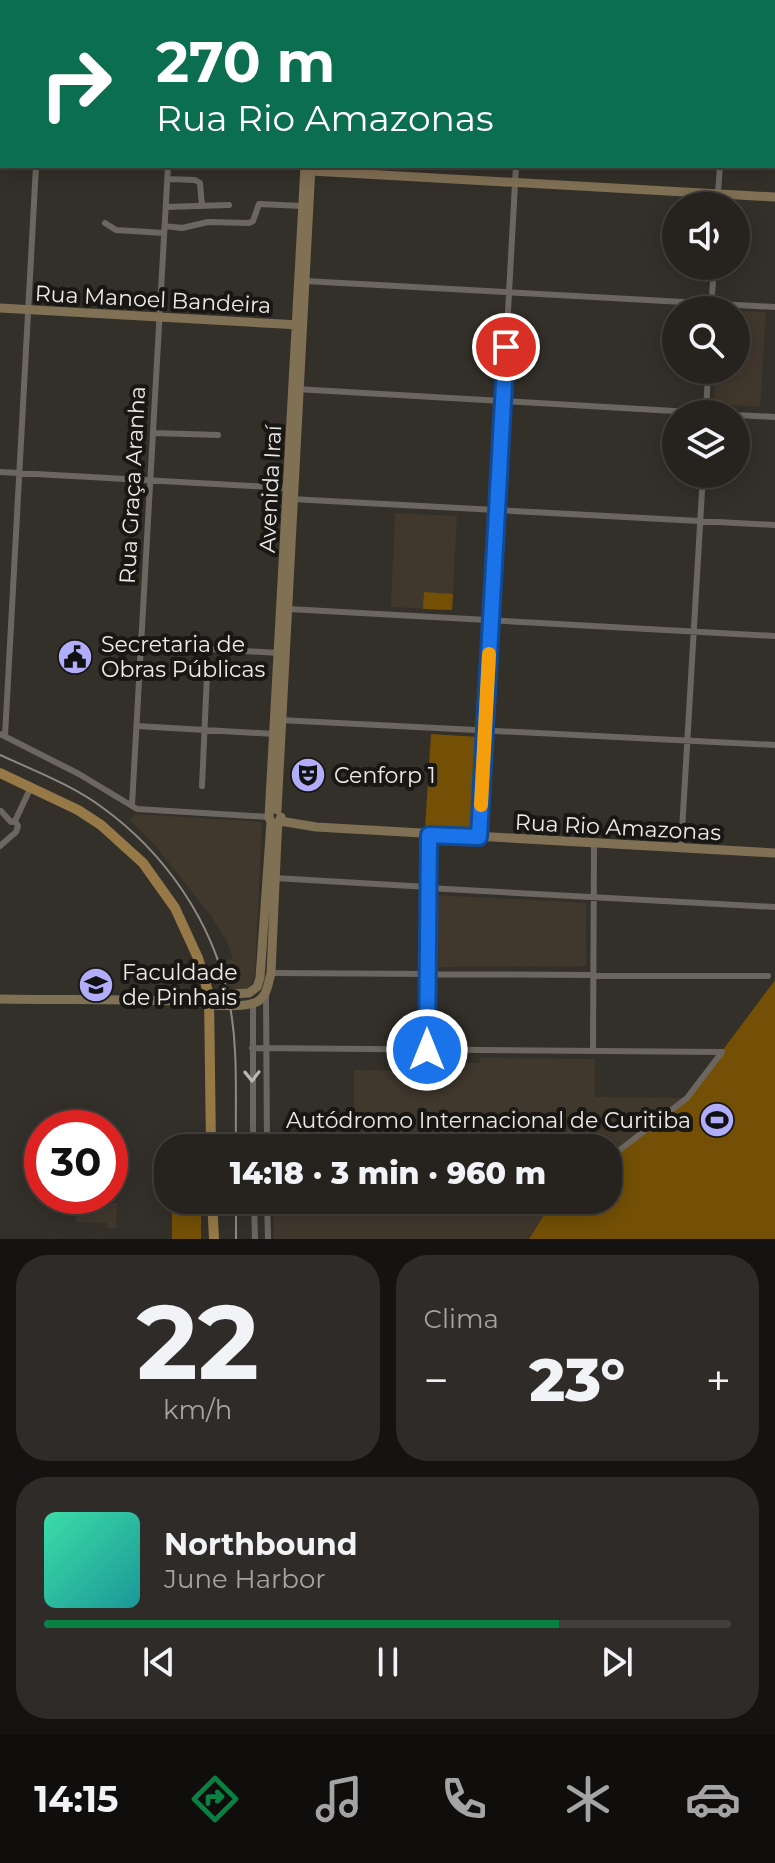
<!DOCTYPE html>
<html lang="pt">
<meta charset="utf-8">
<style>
body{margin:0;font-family:Montserrat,sans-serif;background:#2e2b28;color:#f1f3f6;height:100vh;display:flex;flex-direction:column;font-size:30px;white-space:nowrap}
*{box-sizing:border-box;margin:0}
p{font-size:26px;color:#a4a4a4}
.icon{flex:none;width:44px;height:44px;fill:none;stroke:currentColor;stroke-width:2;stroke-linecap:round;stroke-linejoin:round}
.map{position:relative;height:1239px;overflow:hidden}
.details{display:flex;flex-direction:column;gap:16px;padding:16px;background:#151311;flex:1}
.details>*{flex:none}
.top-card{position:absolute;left:0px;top:0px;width:776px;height:168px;box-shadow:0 4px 20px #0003,0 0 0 2px #42403d;background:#0b6e4f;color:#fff;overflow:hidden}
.buttons{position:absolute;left:662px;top:192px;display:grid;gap:16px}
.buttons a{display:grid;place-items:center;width:88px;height:88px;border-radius:50%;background:#26231f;box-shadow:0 4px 20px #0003,0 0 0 2px #42403d;font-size:40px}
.speed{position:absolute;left:24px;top:1110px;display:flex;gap:16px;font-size:40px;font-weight:700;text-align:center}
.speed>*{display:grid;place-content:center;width:104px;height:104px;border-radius:50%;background:#26231f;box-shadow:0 4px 20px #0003,0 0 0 2px #42403d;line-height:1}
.speed .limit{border:12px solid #d22;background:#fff;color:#111}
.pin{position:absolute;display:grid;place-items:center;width:68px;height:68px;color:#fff;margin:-34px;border:4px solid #fff;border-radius:50%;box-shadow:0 2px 8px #0007}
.me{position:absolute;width:88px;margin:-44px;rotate:0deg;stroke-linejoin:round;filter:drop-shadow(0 0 6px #0008)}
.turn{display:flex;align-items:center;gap:28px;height:168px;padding:0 24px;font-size:36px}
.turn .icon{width:104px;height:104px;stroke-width:2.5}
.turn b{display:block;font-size:56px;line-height:68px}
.big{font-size:60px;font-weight:800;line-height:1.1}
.details .card{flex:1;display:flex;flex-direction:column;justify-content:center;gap:12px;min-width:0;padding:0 28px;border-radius:32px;background:#2e2b28}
.details .dial{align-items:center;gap:0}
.dial b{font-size:104px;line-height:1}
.song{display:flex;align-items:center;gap:24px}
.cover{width:96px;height:96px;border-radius:12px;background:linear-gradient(135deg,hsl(160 70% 55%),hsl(180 70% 35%))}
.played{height:8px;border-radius:4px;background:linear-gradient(90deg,#0b8043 75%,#42403d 75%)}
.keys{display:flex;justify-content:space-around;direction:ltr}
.heat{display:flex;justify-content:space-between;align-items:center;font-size:44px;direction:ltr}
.details .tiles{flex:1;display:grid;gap:16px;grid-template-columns:1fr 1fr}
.card:last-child{grid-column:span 2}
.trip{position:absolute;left:154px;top:1134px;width:468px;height:80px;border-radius:32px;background:#26231f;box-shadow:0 4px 20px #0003,0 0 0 2px #42403d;font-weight:800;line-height:80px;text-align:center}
.menu{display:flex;height:128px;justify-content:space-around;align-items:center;background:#0f0e0c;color:#a4a4a4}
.menu .icon{width:56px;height:56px}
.menu .on{color:#0b8043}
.menu b{font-size:36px;color:#f1f3f6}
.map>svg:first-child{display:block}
</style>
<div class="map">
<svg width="775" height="1239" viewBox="0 0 775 1239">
<rect width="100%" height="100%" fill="#332f29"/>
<!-- built -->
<path fill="#40382d" d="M 736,311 L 766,312 L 760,407 L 714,404 L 716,370 L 736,370 Z
M 395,513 L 457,516 L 452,610 L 391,607 Z
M 135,814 L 262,822 L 255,974 L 249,989 L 232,990 L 221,963 L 233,959 L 227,941 L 211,916 L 155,845 L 130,820 Z
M 435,895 L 586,903 L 586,966 L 435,967 Z
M 480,1058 L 595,1059 L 595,1097 L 687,1098 L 608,1159 L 608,1148 L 274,1148 L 274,1138 L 354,1138 L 354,1070 L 446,1071 L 446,1062 L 479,1063 Z
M 274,1200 L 553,1200 L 528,1239 L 274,1239 Z
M 110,1203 L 117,1203 L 116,1228 L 108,1228 L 107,1223 L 76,1222 L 78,1205 L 109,1206 Z"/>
<!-- green -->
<path fill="#745006" d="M 424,592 L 453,594 L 452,610 L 423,609 Z
M 431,734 L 479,737 L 474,832 L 425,829 Z
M 775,980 L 775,1239 L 529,1239 L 553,1200 L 608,1200 L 608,1159 L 687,1098 Z
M 172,1208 L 201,1208 L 201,1239 L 172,1239 Z"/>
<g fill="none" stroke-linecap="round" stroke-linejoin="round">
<!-- street -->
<path stroke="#6b6760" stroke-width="6" d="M 46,2 L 46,0
M 117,2 L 117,0
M 178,2 L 178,0
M 241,2 L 241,0
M 525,2 L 525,0
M 729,2 L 729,0
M 774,87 L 775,87
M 168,179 L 195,180 L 200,183 L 202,206
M 717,206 L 720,166
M 166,207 L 229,205
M 105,223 L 116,230 L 164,233
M 165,226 L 182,228 L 208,222 L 249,223 L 253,221 L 259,204 L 302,206
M 305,281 L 775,307
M 711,310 L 714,266
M 296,389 L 725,414
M 706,414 L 708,370
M 736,415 L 775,417
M 153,433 L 218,435
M 0,472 L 288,488
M 291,499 L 775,525
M 288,609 L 775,636
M 141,645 L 279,653
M 279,720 L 775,745
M 137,726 L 275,734
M 0,734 L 79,774 L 137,809 L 269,817
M 5,736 L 36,166
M 202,786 L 207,675
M 132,805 L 168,166
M 1,811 L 11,822 L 15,821 L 31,787
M 479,837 L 516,166
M 0,846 L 16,832 L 18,826 L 15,821
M 681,848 L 703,474
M 274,878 L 428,887
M 428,888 L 775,907
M 271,973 L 768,976
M 266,992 L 267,1148
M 252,1048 L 722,1052
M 427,1050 L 429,835
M 593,1051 L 594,844
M 253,1148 L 253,1003
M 608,1159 L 687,1098 L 722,1052
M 254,1200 L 255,1239
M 267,1200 L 268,1239
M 545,1212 L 553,1200"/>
<!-- secondary -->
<path stroke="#807054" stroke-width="9" d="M 313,2 L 314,0
M 320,2 L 320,0
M 0,143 L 2,143
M 311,171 L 775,197
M 0,308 L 300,325
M 277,810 L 311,166
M 280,821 L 316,827 L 775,853
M 0,999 C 58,1000 116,999 174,1001 C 196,1002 232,1010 254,1003 C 267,999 268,984 271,973 L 277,838 L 278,823 L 281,817
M 177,1002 L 209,995 L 249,993 L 257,987 L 260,978 L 271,822 L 269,817 L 305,166"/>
<!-- primary -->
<path stroke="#967947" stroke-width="10" d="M 0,773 L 78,810 L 101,825 L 143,863 L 175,908 L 198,958 L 209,995 L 211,1148
M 212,1200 L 214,1239"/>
<!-- rail -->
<path stroke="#8d8984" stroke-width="2" d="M 0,755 C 35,771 72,785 103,808 C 165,853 212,921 228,996 C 239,1045 235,1098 236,1148
M 236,1200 L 236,1239"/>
</g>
<!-- one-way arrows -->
<defs><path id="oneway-chevron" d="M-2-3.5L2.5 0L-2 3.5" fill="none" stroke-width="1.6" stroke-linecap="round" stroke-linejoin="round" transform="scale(2)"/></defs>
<use stroke="#bab6b1" href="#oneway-chevron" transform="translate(252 1076) rotate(89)"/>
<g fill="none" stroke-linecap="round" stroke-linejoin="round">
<!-- route casing -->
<g stroke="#114b97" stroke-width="20">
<path id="route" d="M 427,1050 L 429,835 L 479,837 L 506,347"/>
</g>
<!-- route -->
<use href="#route" stroke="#1a73e8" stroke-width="14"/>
<!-- slow -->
<path stroke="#f59e0b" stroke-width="14" d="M 481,805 L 489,654"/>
</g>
<!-- icons -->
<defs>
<g id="civic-disc" transform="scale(1.8)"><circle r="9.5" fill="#b1adfa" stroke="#191714"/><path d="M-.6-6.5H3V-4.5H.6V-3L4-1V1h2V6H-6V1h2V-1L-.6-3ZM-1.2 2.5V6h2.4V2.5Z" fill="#111"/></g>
<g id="theatre-disc" transform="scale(1.8)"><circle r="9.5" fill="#b1adfa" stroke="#191714"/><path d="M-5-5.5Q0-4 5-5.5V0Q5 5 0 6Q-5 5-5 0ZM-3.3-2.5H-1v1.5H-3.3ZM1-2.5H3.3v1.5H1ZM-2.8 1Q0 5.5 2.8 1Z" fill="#111"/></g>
<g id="university-disc" transform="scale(1.8)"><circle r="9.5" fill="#b1adfa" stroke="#191714"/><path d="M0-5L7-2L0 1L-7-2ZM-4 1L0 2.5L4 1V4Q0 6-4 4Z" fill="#111"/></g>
<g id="stadium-disc" transform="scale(1.8)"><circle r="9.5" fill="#b1adfa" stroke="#191714"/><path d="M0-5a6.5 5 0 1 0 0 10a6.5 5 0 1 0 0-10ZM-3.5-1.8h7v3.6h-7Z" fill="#111"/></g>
</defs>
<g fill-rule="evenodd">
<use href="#civic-disc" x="75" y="657"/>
<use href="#theatre-disc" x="308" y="775"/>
<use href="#university-disc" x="96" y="985"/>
<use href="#stadium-disc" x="717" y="1120"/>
</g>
<g text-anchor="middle" stroke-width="8" stroke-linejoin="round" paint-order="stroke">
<!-- street labels -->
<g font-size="22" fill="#eeebe7" stroke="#191714">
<text transform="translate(153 299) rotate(3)" y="8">Rua Manoel Bandeira</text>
<text transform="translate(132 485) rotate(-87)" y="8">Rua Graça Aranha</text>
<text transform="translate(270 489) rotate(-87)" y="8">Avenida Iraí</text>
<text transform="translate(618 827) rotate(3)" y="8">Rua Rio Amazonas</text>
</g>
<!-- poi labels -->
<g font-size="22" fill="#eeebe7" stroke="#191714" text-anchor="start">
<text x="101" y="652">Secretaria de<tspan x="101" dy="25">Obras Públicas</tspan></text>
<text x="334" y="783">Cenforp 1</text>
<text x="122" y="980">Faculdade<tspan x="122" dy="25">de Pinhais</tspan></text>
<text x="691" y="1128" text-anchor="end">Autódromo Internacional de Curitiba</text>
</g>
</g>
</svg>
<div class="buttons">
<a><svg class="icon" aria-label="sound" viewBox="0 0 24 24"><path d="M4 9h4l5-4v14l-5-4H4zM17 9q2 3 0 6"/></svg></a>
<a><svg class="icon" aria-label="search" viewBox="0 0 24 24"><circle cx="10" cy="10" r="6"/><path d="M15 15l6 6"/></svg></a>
<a><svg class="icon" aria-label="layers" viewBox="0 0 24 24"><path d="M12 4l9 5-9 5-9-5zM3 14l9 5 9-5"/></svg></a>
</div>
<div class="speed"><div class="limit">30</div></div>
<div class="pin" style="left:506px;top:347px;background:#d93025"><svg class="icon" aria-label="arrive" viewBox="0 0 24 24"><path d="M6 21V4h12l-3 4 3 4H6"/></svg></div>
<svg class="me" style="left:427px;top:1050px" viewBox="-20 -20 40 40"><circle r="17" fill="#1a73e8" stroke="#fff" stroke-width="3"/><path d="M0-11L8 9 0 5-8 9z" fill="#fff"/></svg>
<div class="trip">14:18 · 3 min · 960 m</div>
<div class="top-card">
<div class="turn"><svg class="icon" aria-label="right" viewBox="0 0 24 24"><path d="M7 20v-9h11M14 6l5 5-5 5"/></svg><div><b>270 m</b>Rua Rio Amazonas</div></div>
</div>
</div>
<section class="details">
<div class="tiles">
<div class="card dial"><b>22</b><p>km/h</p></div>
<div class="card"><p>Clima</p>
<div class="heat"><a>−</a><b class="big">23°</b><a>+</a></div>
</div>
<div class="card">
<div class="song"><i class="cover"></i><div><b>Northbound</b><p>June Harbor</p></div></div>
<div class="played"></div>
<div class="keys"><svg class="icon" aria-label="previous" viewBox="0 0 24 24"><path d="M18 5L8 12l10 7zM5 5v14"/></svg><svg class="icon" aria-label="pause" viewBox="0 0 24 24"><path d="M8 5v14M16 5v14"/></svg><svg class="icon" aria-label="next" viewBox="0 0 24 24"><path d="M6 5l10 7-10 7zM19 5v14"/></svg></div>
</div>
</div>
</section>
<nav class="menu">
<b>14:15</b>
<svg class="icon on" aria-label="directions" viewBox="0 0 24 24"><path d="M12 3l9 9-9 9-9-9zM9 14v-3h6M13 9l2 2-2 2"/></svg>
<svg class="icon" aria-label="music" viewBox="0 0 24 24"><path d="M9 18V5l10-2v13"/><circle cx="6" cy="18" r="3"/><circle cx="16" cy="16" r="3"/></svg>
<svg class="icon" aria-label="phone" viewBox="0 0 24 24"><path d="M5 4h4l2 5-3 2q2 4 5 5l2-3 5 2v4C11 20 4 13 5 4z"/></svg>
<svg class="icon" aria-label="climate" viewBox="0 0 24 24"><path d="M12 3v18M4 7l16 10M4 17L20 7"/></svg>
<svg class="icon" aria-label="car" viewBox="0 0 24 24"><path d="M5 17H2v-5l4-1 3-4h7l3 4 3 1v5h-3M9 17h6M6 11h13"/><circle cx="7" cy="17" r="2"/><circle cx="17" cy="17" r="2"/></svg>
</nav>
